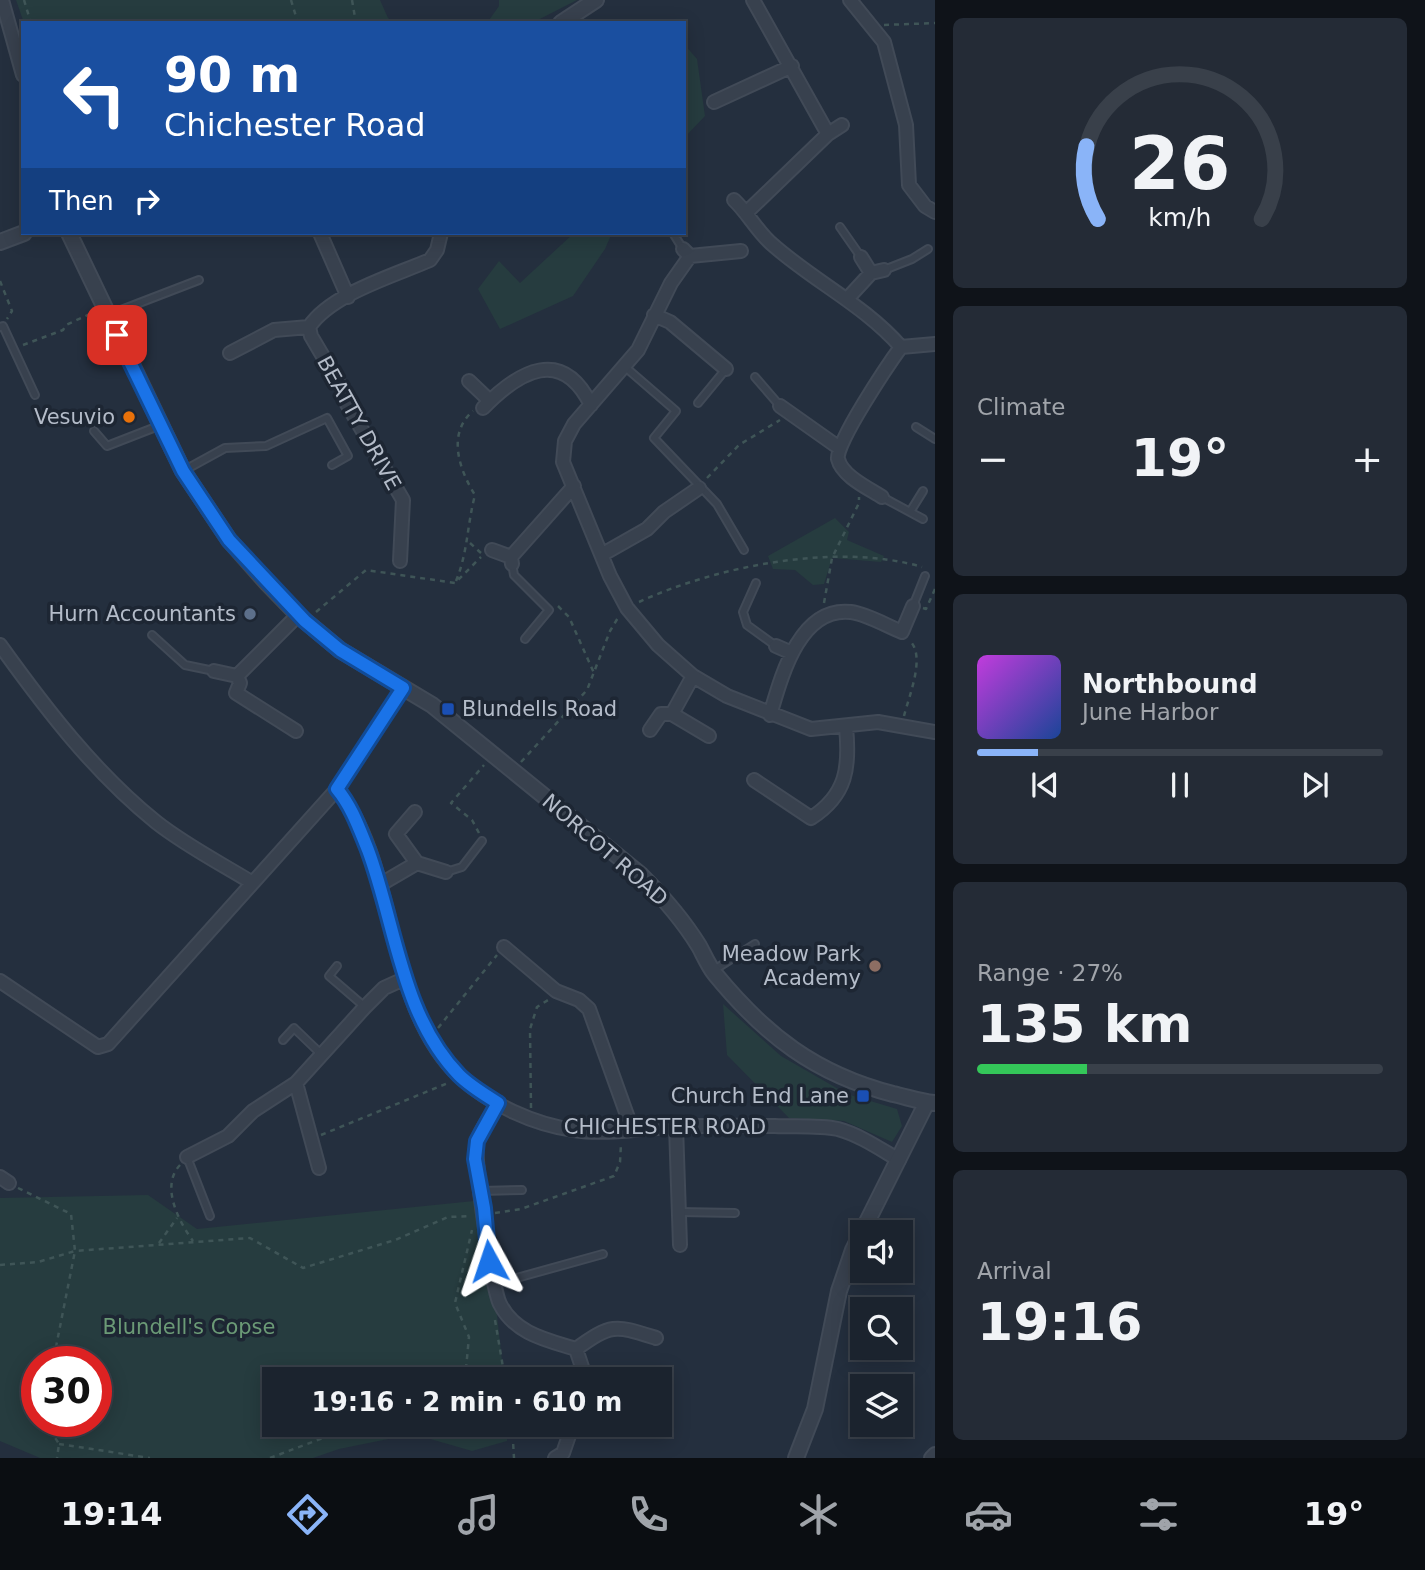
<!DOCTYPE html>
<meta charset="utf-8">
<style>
body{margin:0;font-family:"DejaVu Sans",sans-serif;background:#242b36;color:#f1f3f6;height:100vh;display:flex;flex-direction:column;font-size:26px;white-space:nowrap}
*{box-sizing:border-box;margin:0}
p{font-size:23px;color:#a0a4aa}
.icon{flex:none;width:38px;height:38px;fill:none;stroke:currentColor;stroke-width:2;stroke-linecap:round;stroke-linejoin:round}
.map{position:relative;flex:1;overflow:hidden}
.side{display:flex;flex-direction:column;gap:18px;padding:18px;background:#0f1319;width:490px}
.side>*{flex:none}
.banner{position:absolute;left:21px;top:21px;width:665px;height:214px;border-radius:0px;box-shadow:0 4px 18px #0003,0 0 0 2px #39404a;background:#1a4fa0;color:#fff;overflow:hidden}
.buttons{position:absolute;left:850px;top:1220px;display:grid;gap:14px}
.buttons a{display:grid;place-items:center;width:63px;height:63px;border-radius:0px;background:#1b232e;box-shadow:0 4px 18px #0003,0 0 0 2px #39404a;font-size:35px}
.speed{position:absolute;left:21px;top:1346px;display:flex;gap:14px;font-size:35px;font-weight:700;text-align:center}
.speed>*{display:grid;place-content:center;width:91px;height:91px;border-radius:50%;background:#1b232e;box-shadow:0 4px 18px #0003,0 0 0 2px #39404a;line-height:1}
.speed .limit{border:10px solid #d22;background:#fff;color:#111}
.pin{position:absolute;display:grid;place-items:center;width:60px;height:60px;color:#fff;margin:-30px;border-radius:14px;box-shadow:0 4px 10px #0006}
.me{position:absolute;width:77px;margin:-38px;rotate:355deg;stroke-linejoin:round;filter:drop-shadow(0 0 5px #0008)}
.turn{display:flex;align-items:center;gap:24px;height:147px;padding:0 28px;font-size:32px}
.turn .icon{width:91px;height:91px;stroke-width:2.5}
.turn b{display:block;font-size:49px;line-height:60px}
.then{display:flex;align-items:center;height:66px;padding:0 28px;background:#0003;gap:14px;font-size:26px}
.big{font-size:52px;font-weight:800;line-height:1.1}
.side .tile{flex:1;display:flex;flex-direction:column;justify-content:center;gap:10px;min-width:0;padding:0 24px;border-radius:10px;background:#242b36}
.side .dial{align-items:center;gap:0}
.dial svg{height:182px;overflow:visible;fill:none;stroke:#39404a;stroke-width:7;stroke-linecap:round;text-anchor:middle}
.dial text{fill:#f1f3f6;stroke:none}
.song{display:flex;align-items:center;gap:21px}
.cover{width:84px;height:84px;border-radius:10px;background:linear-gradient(135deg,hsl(290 70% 55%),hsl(220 70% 35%))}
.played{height:7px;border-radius:4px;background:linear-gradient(90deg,#8ab4f8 15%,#39404a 15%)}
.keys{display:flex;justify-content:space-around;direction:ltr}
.heat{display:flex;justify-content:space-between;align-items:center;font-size:38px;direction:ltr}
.charge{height:10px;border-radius:5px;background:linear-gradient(90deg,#34c759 27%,#39404a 0)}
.trip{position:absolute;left:262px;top:1367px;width:410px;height:70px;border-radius:0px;background:#1b232e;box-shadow:0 4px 18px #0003,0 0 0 2px #39404a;font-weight:800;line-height:70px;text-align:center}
.tabs{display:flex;height:112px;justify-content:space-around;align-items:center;background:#0b0e12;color:#a0a4aa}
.tabs .icon{width:49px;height:49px}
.tabs .on{color:#8ab4f8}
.tabs b{font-size:32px;color:#f1f3f6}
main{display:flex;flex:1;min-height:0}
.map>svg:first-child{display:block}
</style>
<main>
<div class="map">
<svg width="935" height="1458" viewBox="0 0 935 1458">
<rect width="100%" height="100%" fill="#242f3e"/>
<!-- green -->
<path fill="#263c3f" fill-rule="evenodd" d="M 16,0 L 380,0 L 388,18 L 394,23 L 24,23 Z
M 499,0 L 577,0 L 532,23 L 487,23 L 499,6 Z
M 684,44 L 697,59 L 705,116 L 684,138 Z
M 574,233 L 612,233 L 605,249 L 573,296 L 500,329 L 478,289 L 499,261 L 520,283 Z
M 835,518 L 849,532 L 847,540 L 884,556 L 881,562 L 832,558 L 824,584 L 813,585 L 795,570 L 773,569 L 768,556 Z
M 723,1004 L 781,1056 L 847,1094 L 897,1109 L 902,1126 L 892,1142 L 844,1121 L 789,1118 L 727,1055 Z
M 148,1195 L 197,1229 L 474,1201 L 497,1315 L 504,1379 L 275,1379 L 275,1424 L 508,1425 L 507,1441 L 472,1451 L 413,1434 L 339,1449 L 313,1458 L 40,1458 L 0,1441 L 0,1198 ZM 37,1362 L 96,1362 L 96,1421 L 37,1421 Z"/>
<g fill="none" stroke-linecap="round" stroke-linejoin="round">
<!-- service casing -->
<g stroke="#414a57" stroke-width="10">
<path id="service" d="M 840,227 L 861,257
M 673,233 L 683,249
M 884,270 L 912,259 L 928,249
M 108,315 L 199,280
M 0,327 L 3,326 L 35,395
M 624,366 L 676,411 L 654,438 L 717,504 L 744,550
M 755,377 L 780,406
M 698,403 L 726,369
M 916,427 L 935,439
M 94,431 L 107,446 L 161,425
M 183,471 L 225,448 L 266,446 L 327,418 L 348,456 L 332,465
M 882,497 L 923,519
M 910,512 L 923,491
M 512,564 L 514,575 L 549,610 L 525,639
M 756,583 L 743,612 L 747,625 L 776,646
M 913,606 L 925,576
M 152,635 L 185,665 L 214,671
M 446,872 L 462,867 L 482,841
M 337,966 L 329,976 L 365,1007
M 714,970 L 755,944
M 283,1040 L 294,1028 L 320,1053
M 187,1157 L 210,1216
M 481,1191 L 522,1190
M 680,1212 L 735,1213
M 495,1284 L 603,1254"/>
</g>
<!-- minor casing -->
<g stroke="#414a57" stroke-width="16">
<path id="minor" d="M 2,0 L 23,75
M 753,0 L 828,134
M 850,0 L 884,42 L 906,125 L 909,185 L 925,206 L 935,212
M 714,102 L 792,66
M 734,200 C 748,213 758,233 773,245 C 815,282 864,305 901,347
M 747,212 L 828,134 L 842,125
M 320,233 L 348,297
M 683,249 L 690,256 L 741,251
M 690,256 L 671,283 L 638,350 L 574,424 L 565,441 L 563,462 L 610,576 L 627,608 L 658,645 L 693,676 L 727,696 L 811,729 L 878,722 L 935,732
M 861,257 L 871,273
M 848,298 L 871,273 L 884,270
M 654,315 L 670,322 L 726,369
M 309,327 L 311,336 L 341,387 L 347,404 L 403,500 L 400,561
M 901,347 L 935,344
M 230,353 L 274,330 L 309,327 C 331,294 393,276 430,260 L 437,250 L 441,233
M 469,381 L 490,401
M 780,406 L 838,447
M 483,408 C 519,371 562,346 591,405
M 882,497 C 868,488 842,476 838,459 C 834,445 890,362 901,347
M 492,550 L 511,557 L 512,564
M 603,554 L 647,529 L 664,512 L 699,488
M 511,557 L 574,486
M 0,645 C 46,709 94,772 156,822 C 185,845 220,863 251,882
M 776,646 L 792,653
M 214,671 L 237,676 L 298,615
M 237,676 L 240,683 L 236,693 L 296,731
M 672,714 L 693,676
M 770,715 C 781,678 799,606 851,612 C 867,614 887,626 902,632 L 913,606
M 650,730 L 661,714 L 672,714 L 709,736
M 754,780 L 811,818 C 847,795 850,767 846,727
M 337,789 C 399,866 384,1006 460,1077 C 489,1104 535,1125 574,1130 C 606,1135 642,1128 674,1127 C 708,1125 741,1126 775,1126 C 795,1127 818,1125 838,1129 C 860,1135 880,1149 899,1160
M 417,863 L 446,872
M 381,884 L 417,863 L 396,834 L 415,812
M 504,947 L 556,991 L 579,1000 L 589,1009 L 632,1129
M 0,981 L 98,1047 L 108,1044 L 337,789 L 403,688
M 296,1083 L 319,1168
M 498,1103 C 492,1115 481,1128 477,1141 C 473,1154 492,1289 500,1304 C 515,1334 547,1340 576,1349 L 586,1379
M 676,1126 L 680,1245
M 187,1157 L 228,1136 L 253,1111 L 296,1083 L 365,1007 L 384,988 L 406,978
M 0,1177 L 9,1183
M 576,1349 C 612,1323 615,1325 656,1338
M 555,1458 L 563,1453 L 573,1424
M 931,1458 L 935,1454"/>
</g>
<!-- tertiary casing -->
<g stroke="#414a57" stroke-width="18">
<path id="tertiary" d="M 561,23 L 596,0
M 69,233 L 183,471 L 229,540 L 267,583 L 298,615 L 340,650 L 432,705 L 641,875 C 663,897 683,920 699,946 C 704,955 708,965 715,974 C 765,1035 815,1074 893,1094 C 907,1097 921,1102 935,1103
M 0,242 L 24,233
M 796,1458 L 815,1409 L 839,1291 L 853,1250 L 927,1102"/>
</g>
<!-- path -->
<path stroke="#3f5557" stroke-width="2.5" stroke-dasharray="5 5" stroke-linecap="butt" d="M 24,0 L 31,23
M 291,0 L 298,23
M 352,0 L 356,23
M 884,25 L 935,23
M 0,281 L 12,311 L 7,319
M 23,345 L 63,330 L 66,325 L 92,313
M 707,478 L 739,445 L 780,420
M 470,543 L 481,553
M 456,581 C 468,552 467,525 475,495 C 460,471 446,434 473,411
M 639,602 C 717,566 838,542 922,567
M 824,603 L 832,558 L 859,503 L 859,497
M 558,606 L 569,617 L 594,673
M 923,608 L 926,609 L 935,589
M 316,612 L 366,570 L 455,583 L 481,557
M 904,716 C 909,696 925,658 911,642
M 521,762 L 587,690 L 610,631 L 619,616
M 479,833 L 472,820 L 451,803 L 484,765
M 438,1028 L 497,955
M 531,1108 L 530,1029 L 537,1007 L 548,1000
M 321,1135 L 448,1083
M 180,1165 C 160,1186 179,1222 193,1241
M 18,1188 L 71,1214 L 75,1251 L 250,1238 L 303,1268 L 395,1240 L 448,1217 L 471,1216
M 495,1213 L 521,1209 L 614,1176 L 620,1162 L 621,1144
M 159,1243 L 177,1218
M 0,1265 L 38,1262 L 75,1251 L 53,1362
M 495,1320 L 505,1379
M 465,1379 L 469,1337 L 455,1303 L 472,1230
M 45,1421 L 59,1444 L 57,1458
M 512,1424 L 514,1458
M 59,1444 L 150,1458
M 270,1458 L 360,1424"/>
<!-- service -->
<use href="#service" stroke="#38414e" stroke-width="6"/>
<!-- minor -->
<use href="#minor" stroke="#38414e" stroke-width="12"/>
<!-- tertiary -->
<use href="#tertiary" stroke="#38414e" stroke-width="14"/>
</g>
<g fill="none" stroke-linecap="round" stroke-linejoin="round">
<!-- route casing -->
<g stroke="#114b97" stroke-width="18">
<path id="route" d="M 117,335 L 183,471 L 229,540 L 305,621 L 340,650 L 403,688 L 337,789 C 352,807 359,828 368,850 C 396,925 401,1015 459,1075 C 470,1086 485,1095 498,1103 L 477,1141 L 475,1159 L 484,1208 L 489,1261"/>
</g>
<!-- route -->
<use href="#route" stroke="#1a73e8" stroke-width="12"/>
</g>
<!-- markers -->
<circle fill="#e8710a" stroke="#1d2633" stroke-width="2.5" cx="129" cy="417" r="7"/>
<circle fill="#5c6f8a" stroke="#1d2633" stroke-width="2.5" cx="250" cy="614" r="7"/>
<g fill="#1a4fb4" stroke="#1d2633" stroke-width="2.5">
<rect x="441" y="702" width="14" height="14" rx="3.5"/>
<rect x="856" y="1089" width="14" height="14" rx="3.5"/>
</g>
<circle fill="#8d6e63" stroke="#1d2633" stroke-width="2.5" cx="875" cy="966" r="7"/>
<g text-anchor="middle" stroke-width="7" stroke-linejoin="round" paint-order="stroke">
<!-- poi labels -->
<g font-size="21" fill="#b4bcc9" stroke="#1d2633" text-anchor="end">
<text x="115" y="424">Vesuvio</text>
<text x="236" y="621">Hurn Accountants</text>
<text x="462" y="716" text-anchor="start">Blundells Road</text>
<text x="861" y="961">Meadow Park<tspan x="861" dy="24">Academy</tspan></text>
<text x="849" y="1103">Church End Lane</text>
</g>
<!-- street labels -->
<g font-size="21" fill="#b4bcc9" stroke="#1d2633">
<text transform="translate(359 423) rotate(61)" y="7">BEATTY DRIVE</text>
<text transform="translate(605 850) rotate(41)" y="7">NORCOT ROAD</text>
<text x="665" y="1134">CHICHESTER ROAD</text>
</g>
<!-- park labels -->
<g font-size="21" fill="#6b9a76" stroke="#1d2633">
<text x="189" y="1334">Blundell's Copse</text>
</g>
</g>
</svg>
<div class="buttons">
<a><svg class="icon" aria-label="sound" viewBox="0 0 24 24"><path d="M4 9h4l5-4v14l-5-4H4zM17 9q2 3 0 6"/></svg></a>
<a><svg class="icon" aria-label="search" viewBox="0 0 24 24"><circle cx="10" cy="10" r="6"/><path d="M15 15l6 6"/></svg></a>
<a><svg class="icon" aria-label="layers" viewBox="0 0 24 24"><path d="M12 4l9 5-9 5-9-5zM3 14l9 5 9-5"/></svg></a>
</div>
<div class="speed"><div class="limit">30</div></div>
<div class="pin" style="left:117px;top:335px;background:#d93025"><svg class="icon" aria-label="arrive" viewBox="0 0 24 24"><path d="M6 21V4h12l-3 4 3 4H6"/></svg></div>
<svg class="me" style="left:489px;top:1261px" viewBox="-20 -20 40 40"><path d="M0-17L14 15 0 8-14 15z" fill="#1a73e8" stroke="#fff" stroke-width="4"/></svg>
<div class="trip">19:16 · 2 min · 610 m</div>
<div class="banner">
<div class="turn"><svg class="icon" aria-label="left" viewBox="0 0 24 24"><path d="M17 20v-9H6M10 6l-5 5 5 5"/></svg><div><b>90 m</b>Chichester Road</div></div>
<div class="then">Then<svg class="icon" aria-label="right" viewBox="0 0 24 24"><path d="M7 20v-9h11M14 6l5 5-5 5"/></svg></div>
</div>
</div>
<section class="side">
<div class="tile dial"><svg viewBox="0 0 100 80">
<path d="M14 69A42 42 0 1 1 86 69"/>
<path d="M14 69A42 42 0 0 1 9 37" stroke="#8ab4f8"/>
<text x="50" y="56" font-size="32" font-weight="700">26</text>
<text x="50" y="72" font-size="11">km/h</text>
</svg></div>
<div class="tile"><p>Climate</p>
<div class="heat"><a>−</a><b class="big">19°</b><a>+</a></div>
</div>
<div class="tile">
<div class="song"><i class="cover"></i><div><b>Northbound</b><p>June Harbor</p></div></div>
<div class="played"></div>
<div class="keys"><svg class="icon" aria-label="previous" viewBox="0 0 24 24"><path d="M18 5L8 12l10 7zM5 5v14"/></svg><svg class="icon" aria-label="pause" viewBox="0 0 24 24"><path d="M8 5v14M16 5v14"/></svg><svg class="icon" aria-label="next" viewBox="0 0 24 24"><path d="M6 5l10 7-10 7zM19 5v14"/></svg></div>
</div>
<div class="tile"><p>Range · 27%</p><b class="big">135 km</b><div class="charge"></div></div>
<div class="tile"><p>Arrival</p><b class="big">19:16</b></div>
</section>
</main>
<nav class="tabs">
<b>19:14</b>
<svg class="icon on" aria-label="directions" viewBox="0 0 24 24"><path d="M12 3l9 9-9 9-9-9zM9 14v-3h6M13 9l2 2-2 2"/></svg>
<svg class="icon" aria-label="music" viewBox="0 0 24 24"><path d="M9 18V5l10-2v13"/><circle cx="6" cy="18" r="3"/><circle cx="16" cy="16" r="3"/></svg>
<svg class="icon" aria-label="phone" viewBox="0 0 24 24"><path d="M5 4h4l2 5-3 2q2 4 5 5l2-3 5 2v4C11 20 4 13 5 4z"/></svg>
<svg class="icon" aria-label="climate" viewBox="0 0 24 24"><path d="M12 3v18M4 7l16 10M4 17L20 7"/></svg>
<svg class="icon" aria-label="car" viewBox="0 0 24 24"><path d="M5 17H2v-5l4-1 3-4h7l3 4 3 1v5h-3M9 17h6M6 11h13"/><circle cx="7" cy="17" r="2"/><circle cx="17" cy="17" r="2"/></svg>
<svg class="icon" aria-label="filters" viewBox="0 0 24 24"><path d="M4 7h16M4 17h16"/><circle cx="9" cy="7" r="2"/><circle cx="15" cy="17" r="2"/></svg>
<b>19°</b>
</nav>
